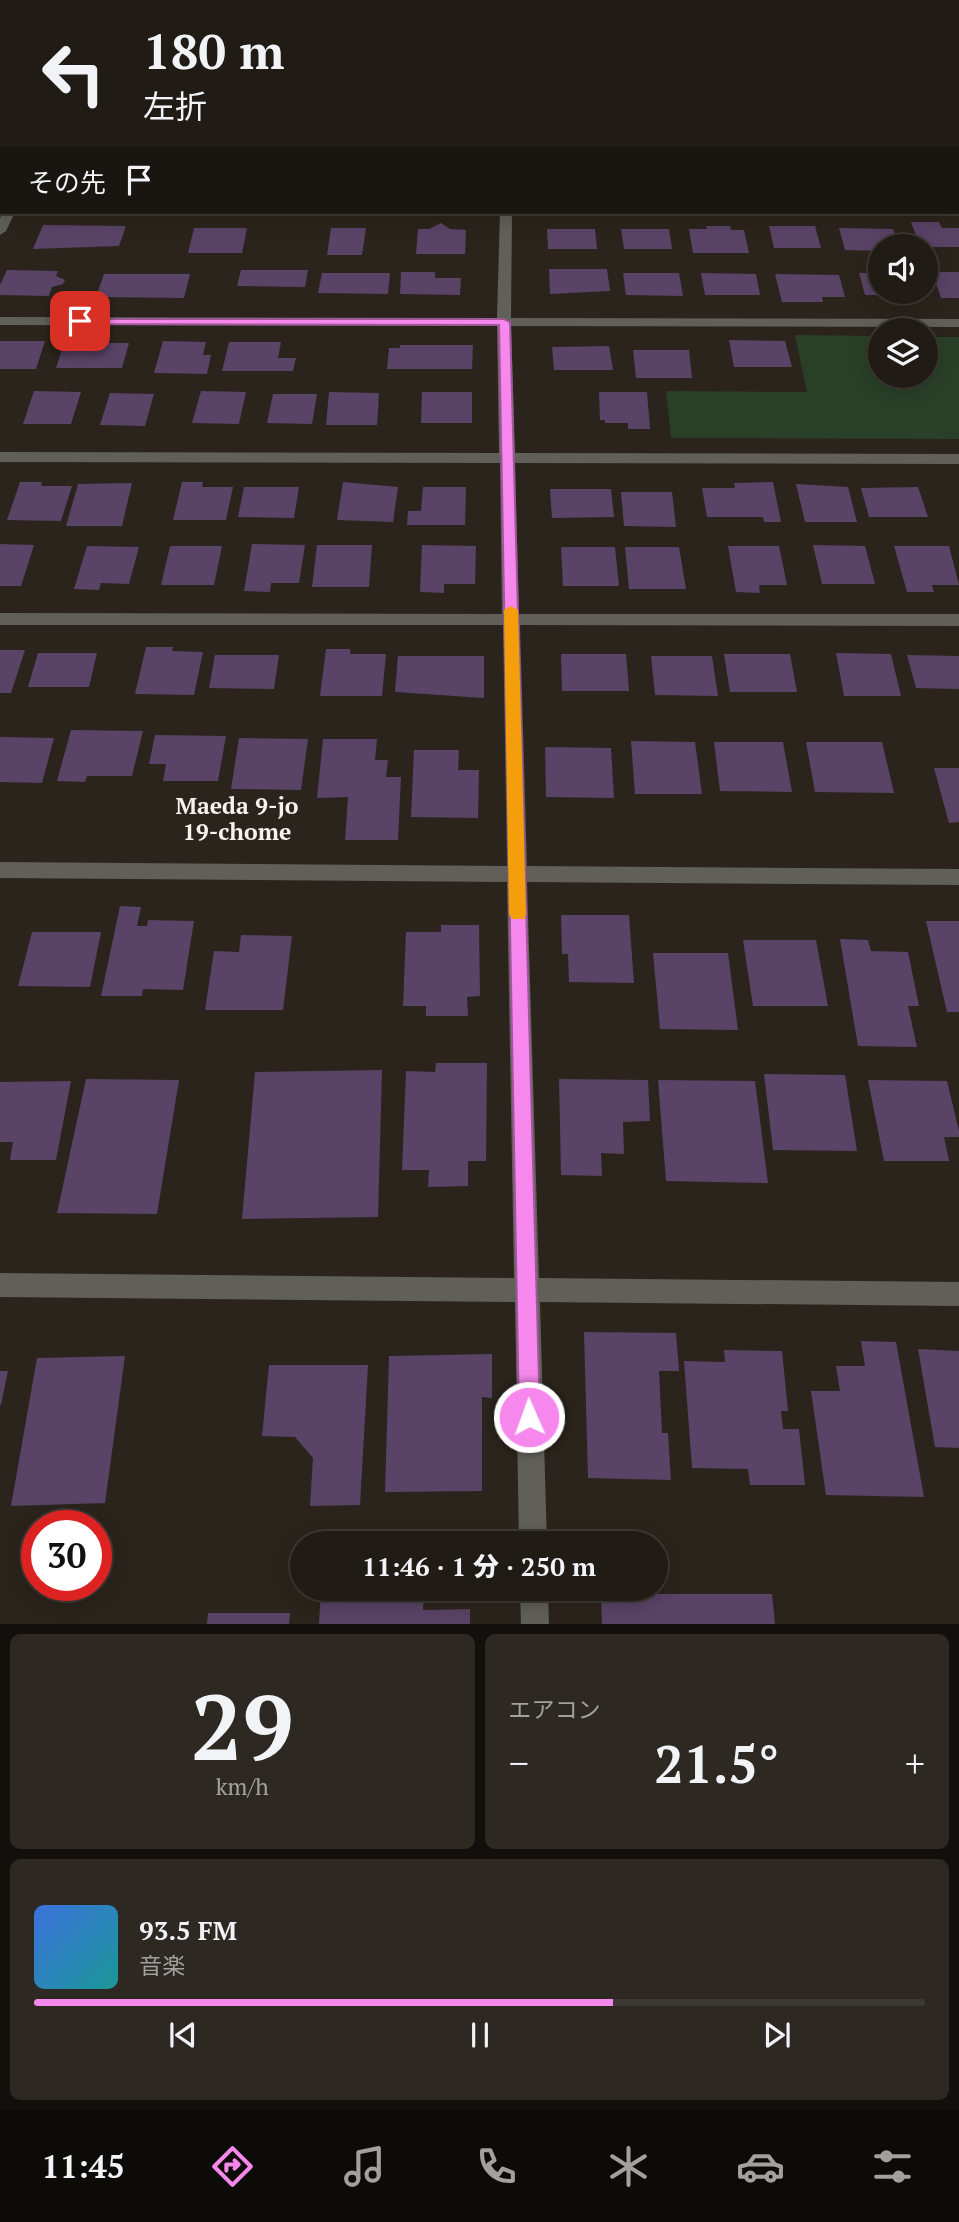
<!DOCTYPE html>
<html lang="ja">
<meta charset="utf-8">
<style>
body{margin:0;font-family:"PT Serif","Noto Sans JP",serif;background:#2d2822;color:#f1f3f6;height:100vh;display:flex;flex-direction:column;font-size:26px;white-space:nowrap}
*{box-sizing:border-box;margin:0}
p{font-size:23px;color:#a2a1a0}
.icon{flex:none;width:38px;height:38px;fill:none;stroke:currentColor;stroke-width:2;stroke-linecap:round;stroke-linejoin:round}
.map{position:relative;height:1624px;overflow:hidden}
.sheet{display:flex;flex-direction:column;gap:10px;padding:10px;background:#120f0c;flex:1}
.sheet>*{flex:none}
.hud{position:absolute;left:0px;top:0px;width:959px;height:214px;box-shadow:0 4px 18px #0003,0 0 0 2px #3d3934;background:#201b15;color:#f1f3f6;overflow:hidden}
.tools{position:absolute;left:868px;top:234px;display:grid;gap:14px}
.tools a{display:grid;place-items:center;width:70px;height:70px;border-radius:50%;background:#201b15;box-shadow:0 4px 18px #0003,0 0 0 2px #3d3934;font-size:35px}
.speed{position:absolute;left:21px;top:1510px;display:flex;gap:14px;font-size:35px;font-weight:700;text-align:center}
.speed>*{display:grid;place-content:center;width:91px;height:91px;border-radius:50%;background:#201b15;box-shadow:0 4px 18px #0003,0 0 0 2px #3d3934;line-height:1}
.speed .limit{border:10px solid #d22;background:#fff;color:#111}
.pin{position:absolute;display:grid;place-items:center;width:60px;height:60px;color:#fff;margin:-30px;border-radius:14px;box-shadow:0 4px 10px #0006}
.me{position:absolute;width:77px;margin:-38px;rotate:358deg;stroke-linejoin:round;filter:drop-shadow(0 0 5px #0008)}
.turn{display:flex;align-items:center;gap:24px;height:147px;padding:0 28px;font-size:32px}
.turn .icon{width:91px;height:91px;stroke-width:2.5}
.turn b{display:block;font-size:49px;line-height:60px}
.then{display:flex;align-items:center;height:66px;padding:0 28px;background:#0003;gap:14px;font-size:26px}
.big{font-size:52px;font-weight:800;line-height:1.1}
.sheet .widget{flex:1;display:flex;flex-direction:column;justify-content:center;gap:10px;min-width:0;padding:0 24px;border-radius:10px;background:#2d2822}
.sheet .dial{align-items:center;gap:0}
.dial b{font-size:91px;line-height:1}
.song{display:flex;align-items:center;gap:21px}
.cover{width:84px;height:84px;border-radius:10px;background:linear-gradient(135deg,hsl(220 70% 55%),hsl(180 70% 35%))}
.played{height:7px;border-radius:4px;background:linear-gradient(90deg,#f688ed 65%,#3d3934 65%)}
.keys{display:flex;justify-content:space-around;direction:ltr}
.heat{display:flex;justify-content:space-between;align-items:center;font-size:38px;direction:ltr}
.sheet .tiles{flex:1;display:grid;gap:10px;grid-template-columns:1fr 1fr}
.widget:last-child{grid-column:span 2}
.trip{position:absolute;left:290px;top:1531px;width:378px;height:70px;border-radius:35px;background:#201b15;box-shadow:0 4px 18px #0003,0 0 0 2px #3d3934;font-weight:800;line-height:70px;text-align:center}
.tab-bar{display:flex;height:112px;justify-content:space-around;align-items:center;background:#0d0b08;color:#a2a1a0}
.tab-bar .icon{width:49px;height:49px}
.tab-bar .selected{color:#f688ed}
.tab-bar b{font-size:32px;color:#f1f3f6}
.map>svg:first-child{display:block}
</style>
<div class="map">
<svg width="959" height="1624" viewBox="0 0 959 1624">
<rect width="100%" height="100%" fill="#2b241c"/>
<!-- green -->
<path fill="#294027" d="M 795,335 L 880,336 L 880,376 L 926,376 L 926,337 L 959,337 L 959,439 L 671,438 L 666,391 L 807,392 Z"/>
<!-- building -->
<path fill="#594366" d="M 911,222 L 939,222 L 942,228 L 959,228 L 959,247 L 920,247 Z
M 441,223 L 450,229 L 466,230 L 465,254 L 416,254 L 418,229 L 429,229 Z
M 43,225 L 126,226 L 119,246 L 33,249 Z
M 706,226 L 730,226 L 731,230 L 744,230 L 749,253 L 693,253 L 689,229 L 707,229 Z
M 769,226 L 815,226 L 821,248 L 774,248 Z
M 194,228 L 247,228 L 242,253 L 188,253 Z
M 331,228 L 366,228 L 362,255 L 327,255 Z
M 839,228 L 893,229 L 899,247 L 880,247 L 880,251 L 845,250 Z
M 547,229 L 595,229 L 597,249 L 548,249 Z
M 621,229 L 669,229 L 672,249 L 624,249 Z
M 549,269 L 607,269 L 610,291 L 550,294 Z
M 7,270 L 58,271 L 56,276 L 65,280 L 63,284 L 52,287 L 49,296 L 0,295 L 0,285 Z
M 241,270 L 308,270 L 305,287 L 237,286 Z
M 401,272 L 435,272 L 435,278 L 461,278 L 460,295 L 400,294 Z
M 932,272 L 959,272 L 959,298 L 941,298 Z
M 322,273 L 390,273 L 388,294 L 318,293 Z
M 623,273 L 679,273 L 683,296 L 626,295 Z
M 701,273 L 756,274 L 760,295 L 705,295 Z
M 859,273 L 880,273 L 880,292 L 921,292 L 922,296 L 865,295 Z
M 104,274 L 190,274 L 184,298 L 96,297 Z
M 775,274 L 839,275 L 845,297 L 822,297 L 823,302 L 782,302 Z
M 729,340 L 785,341 L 792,367 L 734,367 Z
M 0,341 L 45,341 L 36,369 L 0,369 Z
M 163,341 L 206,342 L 203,355 L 211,355 L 207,374 L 154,373 Z
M 229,342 L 281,342 L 278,358 L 296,358 L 293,371 L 222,371 Z
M 64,343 L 129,343 L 122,368 L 56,368 Z
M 400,345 L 473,345 L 472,369 L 387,369 L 389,348 L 400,348 Z
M 609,346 L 613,370 L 554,370 L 552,347 Z
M 633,350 L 689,350 L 692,378 L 636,378 Z
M 34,391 L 81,392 L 71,424 L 23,424 Z
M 201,391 L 246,392 L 239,424 L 192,423 Z
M 329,392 L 379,393 L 377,425 L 326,425 Z
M 422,392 L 472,392 L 472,423 L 421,423 Z
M 599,392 L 647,392 L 650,429 L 628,429 L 628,423 L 605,423 L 605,420 L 600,420 Z
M 110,393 L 154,394 L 145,426 L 100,425 Z
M 273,394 L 317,394 L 312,424 L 267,423 Z
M 20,482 L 42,482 L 41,486 L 72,486 L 61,521 L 7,520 Z
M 182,482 L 203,482 L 202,487 L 233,487 L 226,520 L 173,520 Z
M 343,482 L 398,487 L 393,522 L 337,520 Z
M 773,482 L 781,522 L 764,522 L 763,517 L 707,517 L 702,488 L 735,488 L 734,483 Z
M 132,483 L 122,526 L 66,526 L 78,484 Z
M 796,484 L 848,487 L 857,522 L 805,522 Z
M 244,487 L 299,487 L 294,518 L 238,517 Z
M 423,487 L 466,487 L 465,525 L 407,525 L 408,511 L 421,511 Z
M 918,487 L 928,517 L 869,517 L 861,488 Z
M 550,489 L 611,489 L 614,517 L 552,518 Z
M 621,492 L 672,492 L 676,527 L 624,526 Z
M 0,544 L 34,545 L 21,586 L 0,586 Z
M 252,544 L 305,545 L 299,583 L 271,583 L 270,592 L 244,591 Z
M 317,545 L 372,545 L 369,587 L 312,587 Z
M 422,545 L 476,546 L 475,584 L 444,584 L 444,593 L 420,592 Z
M 813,545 L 865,546 L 875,584 L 822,584 Z
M 87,546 L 139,547 L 129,584 L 101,583 L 99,590 L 74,589 Z
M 170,546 L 222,546 L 214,585 L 161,585 Z
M 728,546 L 779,546 L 787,585 L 759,585 L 760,593 L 736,592 Z
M 894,546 L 949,546 L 959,585 L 932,585 L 934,592 L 907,592 Z
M 561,547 L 615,547 L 619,586 L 563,586 Z
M 625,547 L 679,547 L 686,589 L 629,589 Z
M 146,647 L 173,647 L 172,651 L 203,652 L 194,695 L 135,694 Z
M 326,649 L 350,649 L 350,654 L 386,654 L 382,696 L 320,696 Z
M 0,650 L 25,650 L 11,693 L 0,693 Z
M 38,653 L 97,653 L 89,687 L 28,687 Z
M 836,653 L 891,654 L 901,696 L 844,696 Z
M 561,654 L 626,654 L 629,691 L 562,691 Z
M 724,654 L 790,654 L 797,692 L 730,692 Z
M 215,655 L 279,655 L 274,689 L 209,688 Z
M 907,655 L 959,656 L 959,689 L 916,688 Z
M 398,656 L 484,656 L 484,698 L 395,692 Z
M 651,656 L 712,656 L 718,696 L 655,695 Z
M 71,730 L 143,731 L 132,776 L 87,776 L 85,782 L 57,781 Z
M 155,735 L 226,736 L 218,781 L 163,781 L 166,764 L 149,764 Z
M 0,737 L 54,738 L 42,783 L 0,782 Z
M 239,738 L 308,739 L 301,790 L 231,789 Z
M 323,739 L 377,739 L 375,760 L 388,760 L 386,777 L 401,777 L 398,840 L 345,840 L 348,797 L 317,798 Z
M 631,741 L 695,742 L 702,794 L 635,794 Z
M 714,742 L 783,742 L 792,792 L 720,791 Z
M 806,742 L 882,742 L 894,793 L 815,792 Z
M 545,747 L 611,748 L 614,798 L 546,797 Z
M 414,750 L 459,750 L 458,770 L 479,770 L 478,818 L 411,817 Z
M 934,768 L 959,768 L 959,822 L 949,823 Z
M 120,906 L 141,907 L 137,926 L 147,926 L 148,920 L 194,921 L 183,990 L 143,989 L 142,996 L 101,996 Z
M 561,915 L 629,915 L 634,983 L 569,982 L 568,954 L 562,954 Z
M 926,921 L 959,921 L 959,1012 L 947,1012 Z
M 441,925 L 479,925 L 480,996 L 467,997 L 468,1016 L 426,1016 L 426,1006 L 403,1006 L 406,932 L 441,932 Z
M 32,932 L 101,932 L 90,987 L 18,986 Z
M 241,935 L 292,936 L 283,1010 L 205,1010 L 214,951 L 239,952 Z
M 840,939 L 868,940 L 871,951 L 908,952 L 919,1006 L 908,1006 L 917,1047 L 858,1046 Z
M 743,940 L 816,940 L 828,1006 L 753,1006 Z
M 653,953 L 728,953 L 738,1030 L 660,1029 Z
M 436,1063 L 487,1063 L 486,1161 L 468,1161 L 468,1186 L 428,1187 L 429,1170 L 402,1170 L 406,1071 L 435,1072 Z
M 382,1070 L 378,1217 L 242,1219 L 255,1072 Z
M 764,1074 L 845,1075 L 857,1151 L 773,1150 Z
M 86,1079 L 179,1080 L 157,1214 L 57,1213 Z
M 559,1079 L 648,1080 L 650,1121 L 623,1122 L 624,1154 L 601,1153 L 602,1176 L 561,1175 Z
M 658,1080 L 755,1081 L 768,1183 L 666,1181 Z
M 868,1080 L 947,1081 L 959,1131 L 959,1137 L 944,1137 L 949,1161 L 884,1161 Z
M 71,1081 L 56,1160 L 10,1160 L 13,1142 L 0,1142 L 0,1082 Z
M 584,1332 L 676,1333 L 679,1371 L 659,1371 L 662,1433 L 668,1433 L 671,1480 L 588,1478 Z
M 861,1341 L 896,1342 L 924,1497 L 826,1495 L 811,1391 L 840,1391 L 836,1366 L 865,1366 Z
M 918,1349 L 959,1351 L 959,1448 L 935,1447 Z
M 724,1350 L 782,1351 L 788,1411 L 781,1411 L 783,1429 L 799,1429 L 805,1485 L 750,1485 L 748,1469 L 692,1468 L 684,1361 L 725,1362 Z
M 492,1354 L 492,1398 L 482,1397 L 482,1491 L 385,1492 L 389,1356 Z
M 125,1356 L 105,1503 L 11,1506 L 37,1358 Z
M 269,1365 L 368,1365 L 360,1505 L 310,1506 L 313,1458 L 295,1437 L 262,1436 Z
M 0,1371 L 8,1371 L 1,1405 L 0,1405 Z
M 321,1589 L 424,1589 L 423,1610 L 470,1609 L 470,1624 L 319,1624 Z
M 601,1594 L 772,1594 L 775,1624 L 602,1624 Z
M 208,1613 L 290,1613 L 289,1624 L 207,1624 Z"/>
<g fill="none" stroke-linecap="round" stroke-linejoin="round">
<!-- minor -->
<path fill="#615f5a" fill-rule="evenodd" d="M 91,0 L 101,0 L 90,2 Z
M 595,0 L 605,0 L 605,2 L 595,2 Z
M 0,22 L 2,22 L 2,28 L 0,28 Z
M 957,22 L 959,22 L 959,28 L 957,28 Z
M 957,101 L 959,101 L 959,110 L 957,110 Z
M 0,107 L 2,107 L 2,113 L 0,113 Z
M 957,205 L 959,213 L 953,212 L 957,212 Z
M 3,212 L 15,212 L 6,231 L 0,235 L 0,218 Z
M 500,212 L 512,212 L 511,318 L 959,319 L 959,327 L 511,326 L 515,453 L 959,454 L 959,464 L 515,463 L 519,614 L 959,614 L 959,626 L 520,625 L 527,866 L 959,869 L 959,885 L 527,882 L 539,1278 L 959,1282 L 959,1306 L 540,1302 L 547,1544 L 519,1544 L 515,1302 L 0,1297 L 0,1273 L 514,1278 L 507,882 L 0,878 L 0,862 L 507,866 L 503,625 L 0,625 L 0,613 L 502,614 L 500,463 L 0,462 L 0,452 L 499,453 L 497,326 L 0,325 L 0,317 L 497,318 Z
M 520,1589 L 548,1589 L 549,1624 L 521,1624 Z"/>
</g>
<!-- route -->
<path fill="#f688ed" stroke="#a0589a" stroke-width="2" d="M 76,319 L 504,319 L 510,322 L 540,1417 L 537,1425 L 529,1428 L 522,1425 L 519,1417 L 499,325 L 80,324 L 74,321 Z"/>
<!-- slow -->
<path fill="#f59e0b" d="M 511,606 L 518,610 L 526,914 L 524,919 L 512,919 L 509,914 L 504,610 Z"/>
<g text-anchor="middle" stroke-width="7" stroke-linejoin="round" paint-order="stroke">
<!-- neighbourhood labels -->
<g font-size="23" font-weight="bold" fill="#f7f2ed" stroke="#2b241c">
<text x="237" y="814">Maeda 9-jo<tspan x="237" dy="26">19-chome</tspan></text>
</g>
</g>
</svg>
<div class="tools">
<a><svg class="icon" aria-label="sound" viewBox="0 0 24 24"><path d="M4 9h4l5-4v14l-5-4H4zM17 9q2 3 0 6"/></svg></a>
<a><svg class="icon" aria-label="layers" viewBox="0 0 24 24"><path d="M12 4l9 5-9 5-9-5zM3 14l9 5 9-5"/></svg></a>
</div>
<div class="speed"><div class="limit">30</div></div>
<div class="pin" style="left:80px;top:321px;background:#d93025"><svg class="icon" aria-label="arrive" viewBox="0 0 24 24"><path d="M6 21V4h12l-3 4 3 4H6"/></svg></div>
<svg class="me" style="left:529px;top:1417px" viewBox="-20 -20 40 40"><circle r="17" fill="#f688ed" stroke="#fff" stroke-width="3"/><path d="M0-11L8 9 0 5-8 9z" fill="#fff"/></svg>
<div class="trip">11:46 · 1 分 · 250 m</div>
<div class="hud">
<div class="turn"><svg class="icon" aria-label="left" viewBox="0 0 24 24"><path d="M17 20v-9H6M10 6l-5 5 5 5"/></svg><div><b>180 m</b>左折</div></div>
<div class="then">その先<svg class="icon" aria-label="arrive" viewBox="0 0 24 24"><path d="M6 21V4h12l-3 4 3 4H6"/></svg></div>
</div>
</div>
<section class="sheet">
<div class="tiles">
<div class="widget dial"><b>29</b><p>km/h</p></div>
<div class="widget"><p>エアコン</p>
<div class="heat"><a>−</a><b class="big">21.5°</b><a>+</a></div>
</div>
<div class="widget">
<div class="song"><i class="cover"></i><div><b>93.5 FM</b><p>音楽</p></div></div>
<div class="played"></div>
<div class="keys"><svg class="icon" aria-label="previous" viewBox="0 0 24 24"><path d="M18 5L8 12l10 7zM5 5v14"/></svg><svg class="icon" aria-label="pause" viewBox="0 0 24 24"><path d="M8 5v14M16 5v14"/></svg><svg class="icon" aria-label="next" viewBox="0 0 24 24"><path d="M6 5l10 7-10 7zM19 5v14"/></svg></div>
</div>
</div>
</section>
<nav class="tab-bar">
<b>11:45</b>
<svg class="icon selected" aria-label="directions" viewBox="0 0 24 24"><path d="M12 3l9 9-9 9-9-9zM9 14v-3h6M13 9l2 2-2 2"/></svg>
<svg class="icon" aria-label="music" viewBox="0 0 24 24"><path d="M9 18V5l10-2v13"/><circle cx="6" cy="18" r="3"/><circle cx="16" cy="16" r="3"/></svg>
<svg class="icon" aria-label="phone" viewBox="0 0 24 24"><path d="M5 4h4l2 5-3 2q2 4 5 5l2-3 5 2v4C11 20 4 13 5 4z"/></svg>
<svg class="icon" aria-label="climate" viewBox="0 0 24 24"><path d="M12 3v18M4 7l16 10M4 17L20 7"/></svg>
<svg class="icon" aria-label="car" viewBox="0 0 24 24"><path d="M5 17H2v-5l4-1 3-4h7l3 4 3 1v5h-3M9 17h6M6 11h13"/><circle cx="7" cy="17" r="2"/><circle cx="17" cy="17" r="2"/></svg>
<svg class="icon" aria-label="filters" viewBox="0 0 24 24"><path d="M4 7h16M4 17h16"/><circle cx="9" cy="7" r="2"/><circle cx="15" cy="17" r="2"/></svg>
</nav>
